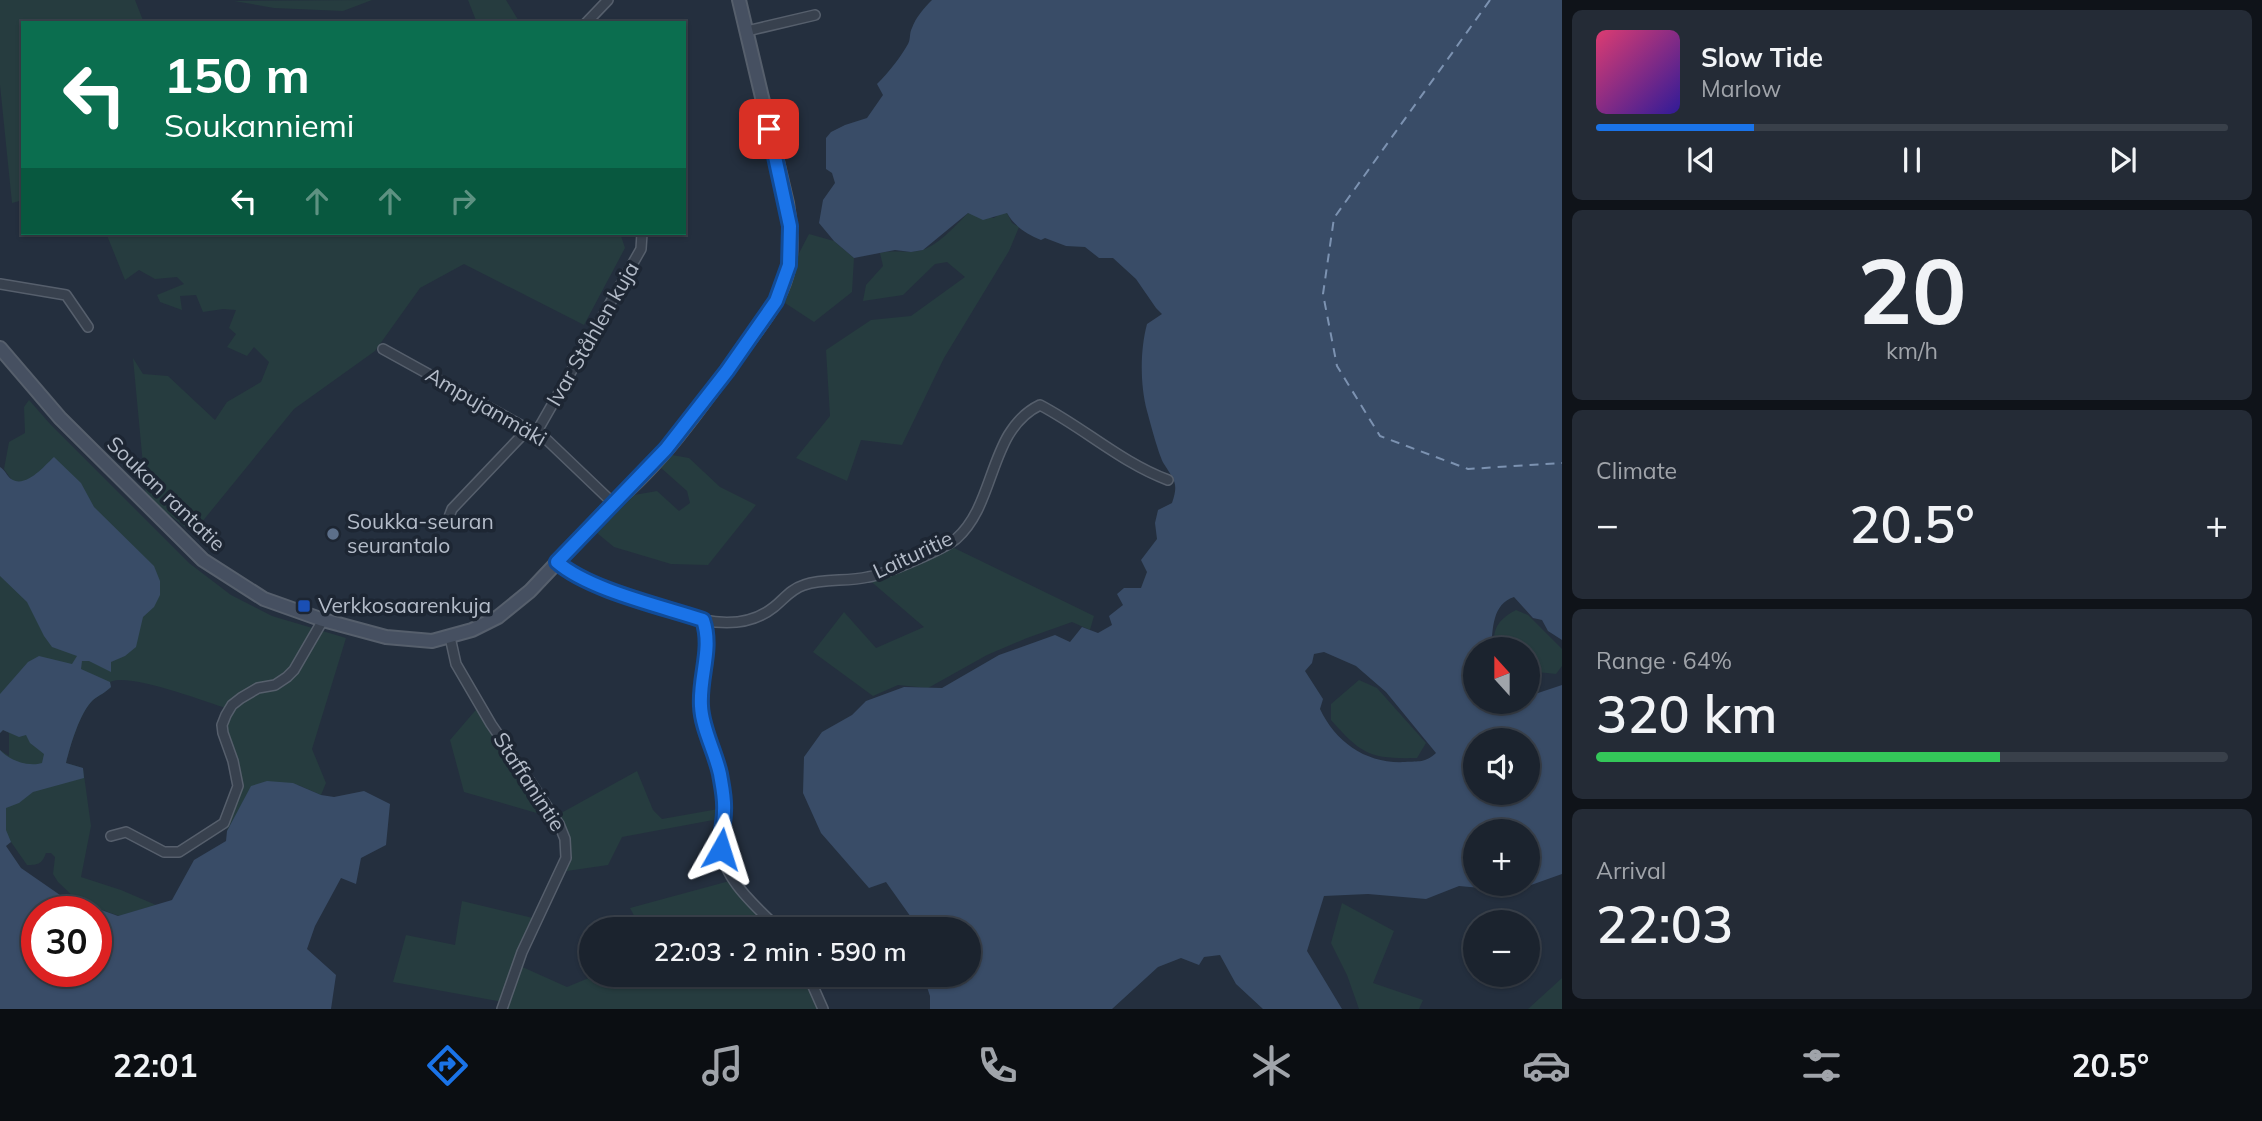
<!DOCTYPE html>
<meta charset="utf-8">
<style>
body{margin:0;font-family:Mulish,sans-serif;background:#242b36;color:#f1f3f6;height:100vh;display:flex;flex-direction:column;font-size:26px;white-space:nowrap}
*{box-sizing:border-box;margin:0}
p{font-size:23px;color:#a0a4aa}
.icon{flex:none;width:38px;height:38px;fill:none;stroke:currentColor;stroke-width:2;stroke-linecap:round;stroke-linejoin:round}
.map{position:relative;flex:1;overflow:hidden}
.drawer{display:flex;flex-direction:column;gap:10px;padding:10px;background:#0f1319;width:700px}
.drawer>*{flex:none}
.hud{position:absolute;left:21px;top:21px;width:665px;height:214px;border-radius:0px;box-shadow:0 2px 5px #0004,0 0 0 2px #39404a;background:#0b6e4f;color:#fff;overflow:hidden}
.needle{width:46px;rotate:339deg}
.buttons{position:absolute;left:1463px;top:637px;display:grid;gap:14px}
.buttons a{display:grid;place-items:center;width:77px;height:77px;border-radius:50%;background:#1b232e;box-shadow:0 2px 5px #0004,0 0 0 2px #39404a;font-size:35px}
.speed{position:absolute;left:21px;top:896px;display:flex;gap:14px;font-size:35px;font-weight:700;text-align:center}
.speed>*{display:grid;place-content:center;width:91px;height:91px;border-radius:50%;background:#1b232e;box-shadow:0 2px 5px #0004,0 0 0 2px #39404a;line-height:1}
.speed .limit{border:10px solid #d22;background:#fff;color:#111}
.pin{position:absolute;display:grid;place-items:center;width:60px;height:60px;color:#fff;margin:-30px;border-radius:14px;box-shadow:0 4px 10px #0006}
.me{position:absolute;width:77px;margin:-38px;rotate:6deg;stroke-linejoin:round;filter:drop-shadow(0 0 5px #0008)}
.turn{display:flex;align-items:center;gap:24px;height:147px;padding:0 28px;font-size:32px}
.turn .icon{width:91px;height:91px;stroke-width:2.5}
.turn b{display:block;font-size:49px;line-height:60px}
.lanes{display:flex;align-items:center;height:66px;padding:0 28px;background:#0003;justify-content:center;gap:35px;direction:ltr}
.lanes .off{opacity:.35}
.big{font-size:52px;font-weight:600;line-height:1.1}
.drawer .widget{flex:1;display:flex;flex-direction:column;justify-content:center;gap:10px;min-width:0;padding:0 24px;border-radius:10px;background:#242b36}
.drawer .dial{align-items:center;gap:0}
.dial b{font-size:91px;line-height:1}
.song{display:flex;align-items:center;gap:21px}
.cover{width:84px;height:84px;border-radius:10px;background:linear-gradient(135deg,hsl(340 70% 55%),hsl(250 70% 35%))}
.played{height:7px;border-radius:4px;background:linear-gradient(90deg,#1a73e8 25%,#39404a 25%)}
.keys{display:flex;justify-content:space-around;direction:ltr}
.heat{display:flex;justify-content:space-between;align-items:center;font-size:38px;direction:ltr}
.charge{height:10px;border-radius:5px;background:linear-gradient(90deg,#34c759 64%,#39404a 0)}
.trip{position:absolute;left:579px;top:917px;width:402px;height:70px;border-radius:35px;background:#1b232e;box-shadow:0 2px 5px #0004,0 0 0 2px #39404a;font-weight:600;line-height:70px;text-align:center}
.menu{display:flex;height:112px;justify-content:space-around;align-items:center;background:#0b0e12;color:#a0a4aa}
.menu .icon{width:49px;height:49px}
.menu .current{color:#1a73e8}
.menu b{font-size:32px;color:#f1f3f6}
main{display:flex;flex:1;min-height:0}
.map>svg:first-child{display:block}
</style>
<main>
<div class="map">
<svg width="1562" height="1009" viewBox="0 0 1562 1009">
<rect width="100%" height="100%" fill="#242f3e"/>
<!-- green -->
<path fill="#263c3f" d="M 0,0 L 135,0 L 144,23 L 23,23 L 23,200 L 12,203 L 0,85 Z
M 372,0 L 343,11 L 274,8 L 234,1 Z
M 468,0 L 506,0 L 520,23 L 477,23 Z
M 968,213 L 994,218 L 1001,213 L 1007,213 L 1012,223 L 1019,227 L 1009,251 L 944,358 L 902,445 L 861,440 L 847,481 L 796,458 L 830,416 L 826,350 L 871,320 L 911,316 L 965,277 L 947,262 L 935,264 L 903,295 L 863,301 L 866,285 L 883,266 L 880,253 C 893,250 906,253 919,251 C 937,247 955,226 968,213 Z
M 106,233 L 620,233 L 625,248 L 584,325 L 464,264 L 420,288 L 375,351 L 294,409 L 193,533 L 146,497 L 133,358 L 143,374 L 168,376 L 215,420 L 227,402 L 261,382 L 269,362 L 254,347 L 247,356 L 227,347 L 236,334 L 229,328 L 236,310 L 223,309 L 203,312 L 196,295 L 180,296 L 182,310 L 160,302 L 157,295 L 184,284 L 177,277 L 155,279 L 139,270 L 125,280 Z
M 809,234 L 834,241 L 854,258 L 852,292 L 814,322 L 785,303 L 797,257 Z
M 29,400 L 51,425 L 189,563 L 231,595 L 272,616 L 346,638 L 312,749 L 326,783 L 321,795 L 298,785 L 250,789 L 227,831 L 234,791 L 234,773 L 220,731 L 226,708 C 204,701 127,672 110,682 L 111,687 C 105,693 99,695 93,700 C 80,712 70,746 66,763 L 83,768 L 91,826 L 81,877 L 121,890 L 156,905 L 119,916 L 78,901 L 58,882 L 53,874 L 55,857 L 51,853 L 46,853 C 42,864 38,865 27,865 L 11,842 L 5,846 L 0,750 L 9,756 L 9,733 L 3,730 L 0,733 L 0,480 L 11,479 L 4,469 L 9,442 L 25,433 L 24,407 Z
M 672,455 L 689,458 L 720,487 L 756,505 L 708,565 L 671,564 L 614,547 L 597,533 L 634,495 L 657,491 L 679,511 L 690,503 L 687,491 L 660,467 Z
M 946,544 L 1094,616 L 1090,630 L 1072,622 L 1027,638 L 987,655 L 928,688 L 898,685 L 873,696 L 813,652 L 844,612 L 876,648 L 924,627 L 867,578 Z
M 1516,610 L 1528,615 L 1562,649 L 1562,666 L 1556,674 L 1528,671 L 1528,649 L 1495,649 C 1491,629 1499,619 1516,610 Z
M 1359,680 L 1377,688 L 1426,743 L 1417,758 C 1370,759 1362,755 1331,720 L 1331,704 Z
M 480,705 L 554,817 L 637,771 L 653,810 L 662,819 L 724,808 L 724,818 L 622,837 L 608,865 L 560,872 L 566,858 L 554,818 L 464,792 L 450,740 Z
M 733,880 L 779,929 L 641,929 L 630,908 Z
M 462,901 L 537,919 L 518,965 L 567,987 L 596,975 L 808,975 L 823,1009 L 502,1009 L 503,1002 L 393,982 L 406,935 L 455,945 Z
M 1342,903 L 1394,931 L 1373,983 L 1423,1000 L 1419,1009 L 1359,1009 L 1347,975 L 1331,943 Z
M 1562,978 L 1562,1009 L 1528,1009 Z"/>
<!-- water -->
<path fill="#394c67" fill-rule="evenodd" d="M 932,0 L 1562,0 L 1562,640 L 1548,631 L 1542,620 L 1533,618 L 1514,597 C 1492,604 1493,629 1491,649 L 1475,649 L 1475,702 L 1528,702 L 1528,691 L 1538,693 L 1562,685 L 1562,874 L 1514,891 L 1459,886 L 1426,899 L 1368,894 L 1324,896 L 1307,951 L 1342,1009 L 1263,1009 L 1236,984 L 1220,955 L 1204,957 L 1199,965 L 1181,958 L 1158,967 L 1112,1009 L 930,1009 L 930,996 L 923,975 L 970,975 L 970,929 L 916,929 L 913,920 L 886,882 L 869,888 L 821,833 L 803,793 L 804,757 L 822,732 L 852,715 L 866,701 L 904,687 L 942,688 L 999,655 L 1055,635 L 1070,642 L 1082,627 L 1098,633 L 1112,625 L 1109,616 L 1123,605 L 1117,594 L 1124,588 L 1141,588 L 1147,572 L 1141,560 L 1157,539 L 1155,523 L 1158,510 L 1172,503 C 1179,483 1174,480 1164,464 C 1159,456 1150,422 1147,411 C 1140,385 1140,350 1147,324 L 1162,314 L 1156,308 L 1136,279 L 1113,258 L 1099,258 L 1085,247 L 1066,246 L 1045,238 L 1041,240 C 1027,234 1015,227 1007,213 L 983,220 L 968,213 L 923,250 L 911,252 L 895,250 L 854,258 L 834,241 L 819,223 L 823,200 L 835,183 L 832,173 L 826,169 L 826,138 L 831,132 L 845,125 L 867,118 L 883,95 L 877,84 C 889,72 900,58 908,44 C 911,39 909,33 912,28 C 916,17 924,8 932,0 ZM 1324,652 L 1356,666 L 1386,692 L 1436,753 C 1425,763 1419,761 1405,762 C 1367,764 1336,743 1320,709 L 1323,699 L 1305,671 L 1312,663 L 1314,654 ZM 1475,740 L 1528,740 L 1528,793 L 1475,793 ZM 1475,831 L 1528,831 L 1528,884 L 1475,884 Z
M 54,457 L 81,483 L 94,507 L 154,566 L 160,581 L 160,595 L 154,607 L 143,617 L 136,647 L 125,656 L 111,662 L 111,672 L 89,661 L 82,661 L 81,669 L 110,682 L 111,687 C 105,693 99,695 93,700 C 80,712 70,746 66,763 L 83,768 L 84,778 L 33,792 L 19,803 L 6,808 L 6,830 L 11,842 L 6,846 L 21,868 L 60,895 L 118,916 L 172,900 L 194,860 L 226,841 L 227,831 L 251,786 L 267,781 L 293,783 L 321,795 L 334,797 L 364,791 L 390,804 L 386,845 L 361,858 L 356,884 L 341,878 L 315,926 L 307,949 L 336,975 L 331,1009 L 0,1009 L 0,750 C 10,761 29,767 42,763 L 44,754 L 30,743 L 26,735 L 19,737 L 3,730 L 0,733 L 0,694 L 28,662 L 39,656 L 72,664 L 77,656 L 52,647 L 44,636 L 27,602 L 0,576 L 0,467 C 5,470 7,476 11,479 C 26,489 45,465 54,457 ZM 37,912 L 96,912 L 96,971 L 37,971 Z"/>
<g fill="none" stroke-linecap="round" stroke-linejoin="round">
<!-- ferry -->
<path stroke="#7c92b1" stroke-width="2" stroke-dasharray="9 7" stroke-linecap="butt" d="M 1490,0 L 1334,218 L 1323,294 L 1337,366 L 1380,436 L 1468,469 L 1562,463"/>
<!-- street casing -->
<g stroke="#565f6c" stroke-width="12">
<path id="street" d="M 586,23 L 608,0
M 747,31 L 815,15
M 0,284 L 66,295 L 88,327
M 383,349 L 546,439 L 613,503
M 536,433 L 641,249 L 642,233
M 446,525 L 452,509 L 528,429
M 557,562 L 578,578 L 703,620 C 713,649 700,676 701,705 C 702,728 715,750 719,773 C 722,786 726,802 724,815 C 723,821 721,826 720,831 C 716,874 752,903 779,929
M 703,620 C 728,625 753,624 774,607 C 784,599 791,589 804,585 C 824,578 847,582 868,577 C 886,574 942,550 956,539 C 997,503 988,430 1040,405 C 1084,428 1122,463 1168,480
M 450,637 L 456,664 L 491,724 L 559,824 L 565,839 L 566,858 L 522,952 L 502,1009
M 111,836 L 126,832 L 164,852 L 179,852 L 224,823 L 238,786 L 233,761 L 223,733 L 222,725 L 226,715 L 232,705 L 241,698 L 258,688 L 275,685 L 287,677 L 294,670 L 323,620
M 808,975 L 823,1009"/>
</g>
<!-- secondary casing -->
<g stroke="#565f6c" stroke-width="16">
<path id="secondary" d="M 0,348 L 60,418 L 203,560 L 264,599 L 323,620 L 386,637 L 432,641 L 472,630 L 498,617 L 530,591 L 613,503 C 662,463 701,407 738,355 C 755,332 774,310 784,283 C 794,256 791,230 787,203 L 739,0"/>
</g>
<!-- street -->
<use href="#street" stroke="#38414e" stroke-width="9"/>
<!-- secondary -->
<use href="#secondary" stroke="#465061" stroke-width="12"/>
</g>
<g fill="none" stroke-linecap="round" stroke-linejoin="round">
<!-- route casing -->
<g stroke="#114b97" stroke-width="18">
<path id="route" d="M 721,849 C 720,835 724,824 724,811 C 725,799 722,786 720,774 C 715,751 702,729 701,706 C 699,676 713,649 703,620 C 661,606 589,590 557,562 L 666,449 L 727,371 L 776,301 L 789,265 L 790,226 L 769,129"/>
</g>
<!-- route -->
<use href="#route" stroke="#1a73e8" stroke-width="12"/>
</g>
<!-- markers -->
<circle fill="#5c6f8a" stroke="#1d2633" stroke-width="2.5" cx="333" cy="534" r="7"/>
<rect fill="#1a4fb4" stroke="#1d2633" stroke-width="2.5" x="297" y="599" width="14" height="14" rx="3.5"/>
<g text-anchor="middle" stroke-width="7" stroke-linejoin="round" paint-order="stroke">
<!-- street labels -->
<g font-size="21" fill="#b4bcc9" stroke="#1d2633">
<text transform="translate(593 334) rotate(-60)" y="7">Ivar Ståhlen kuja</text>
<text transform="translate(486 407) rotate(30)" y="7">Ampujanmäki</text>
<text transform="translate(166 494) rotate(44)" y="7">Soukan rantatie</text>
<text transform="translate(913 555) rotate(-25)" y="7">Laituritie</text>
<text transform="translate(529 782) rotate(57)" y="7">Staffanintie</text>
</g>
<!-- poi labels -->
<g font-size="21" fill="#b4bcc9" stroke="#1d2633" text-anchor="start">
<text x="347" y="529">Soukka-seuran<tspan x="347" dy="24">seurantalo</tspan></text>
<text x="318" y="613">Verkkosaarenkuja</text>
</g>
</g>
</svg>
<div class="buttons">
<a><svg class="needle" viewBox="-14 -14 28 28"><path d="M0-13l5 13h-10z" fill="#e53935"/><path d="M0 13l5-13h-10z" fill="#a0a4aa"/></svg></a>
<a><svg class="icon" aria-label="sound" viewBox="0 0 24 24"><path d="M4 9h4l5-4v14l-5-4H4zM17 9q2 3 0 6"/></svg></a>
<a>+</a>
<a>−</a>
</div>
<div class="speed"><div class="limit">30</div></div>
<div class="pin" style="left:769px;top:129px;background:#d93025"><svg class="icon" aria-label="arrive" viewBox="0 0 24 24"><path d="M6 21V4h12l-3 4 3 4H6"/></svg></div>
<svg class="me" style="left:721px;top:849px" viewBox="-20 -20 40 40"><path d="M0-17L14 15 0 8-14 15z" fill="#1a73e8" stroke="#fff" stroke-width="4"/></svg>
<div class="trip">22:03 · 2 min · 590 m</div>
<div class="hud">
<div class="turn"><svg class="icon" aria-label="left" viewBox="0 0 24 24"><path d="M17 20v-9H6M10 6l-5 5 5 5"/></svg><div><b>150 m</b>Soukanniemi</div></div>
<div class="lanes"><svg class="icon" aria-label="left" viewBox="0 0 24 24"><path d="M17 20v-9H6M10 6l-5 5 5 5"/></svg><svg class="icon off" aria-label="ahead" viewBox="0 0 24 24"><path d="M12 20V5M6 11l6-6 6 6"/></svg><svg class="icon off" aria-label="ahead" viewBox="0 0 24 24"><path d="M12 20V5M6 11l6-6 6 6"/></svg><svg class="icon off" aria-label="right" viewBox="0 0 24 24"><path d="M7 20v-9h11M14 6l5 5-5 5"/></svg></div>
</div>
</div>
<section class="drawer">
<div class="widget">
<div class="song"><i class="cover"></i><div><b>Slow Tide</b><p>Marlow</p></div></div>
<div class="played"></div>
<div class="keys"><svg class="icon" aria-label="previous" viewBox="0 0 24 24"><path d="M18 5L8 12l10 7zM5 5v14"/></svg><svg class="icon" aria-label="pause" viewBox="0 0 24 24"><path d="M8 5v14M16 5v14"/></svg><svg class="icon" aria-label="next" viewBox="0 0 24 24"><path d="M6 5l10 7-10 7zM19 5v14"/></svg></div>
</div>
<div class="widget dial"><b>20</b><p>km/h</p></div>
<div class="widget"><p>Climate</p>
<div class="heat"><a>−</a><b class="big">20.5°</b><a>+</a></div>
</div>
<div class="widget"><p>Range · 64%</p><b class="big">320 km</b><div class="charge"></div></div>
<div class="widget"><p>Arrival</p><b class="big">22:03</b></div>
</section>
</main>
<nav class="menu">
<b>22:01</b>
<svg class="icon current" aria-label="directions" viewBox="0 0 24 24"><path d="M12 3l9 9-9 9-9-9zM9 14v-3h6M13 9l2 2-2 2"/></svg>
<svg class="icon" aria-label="music" viewBox="0 0 24 24"><path d="M9 18V5l10-2v13"/><circle cx="6" cy="18" r="3"/><circle cx="16" cy="16" r="3"/></svg>
<svg class="icon" aria-label="phone" viewBox="0 0 24 24"><path d="M5 4h4l2 5-3 2q2 4 5 5l2-3 5 2v4C11 20 4 13 5 4z"/></svg>
<svg class="icon" aria-label="climate" viewBox="0 0 24 24"><path d="M12 3v18M4 7l16 10M4 17L20 7"/></svg>
<svg class="icon" aria-label="car" viewBox="0 0 24 24"><path d="M5 17H2v-5l4-1 3-4h7l3 4 3 1v5h-3M9 17h6M6 11h13"/><circle cx="7" cy="17" r="2"/><circle cx="17" cy="17" r="2"/></svg>
<svg class="icon" aria-label="filters" viewBox="0 0 24 24"><path d="M4 7h16M4 17h16"/><circle cx="9" cy="7" r="2"/><circle cx="15" cy="17" r="2"/></svg>
<b>20.5°</b>
</nav>
